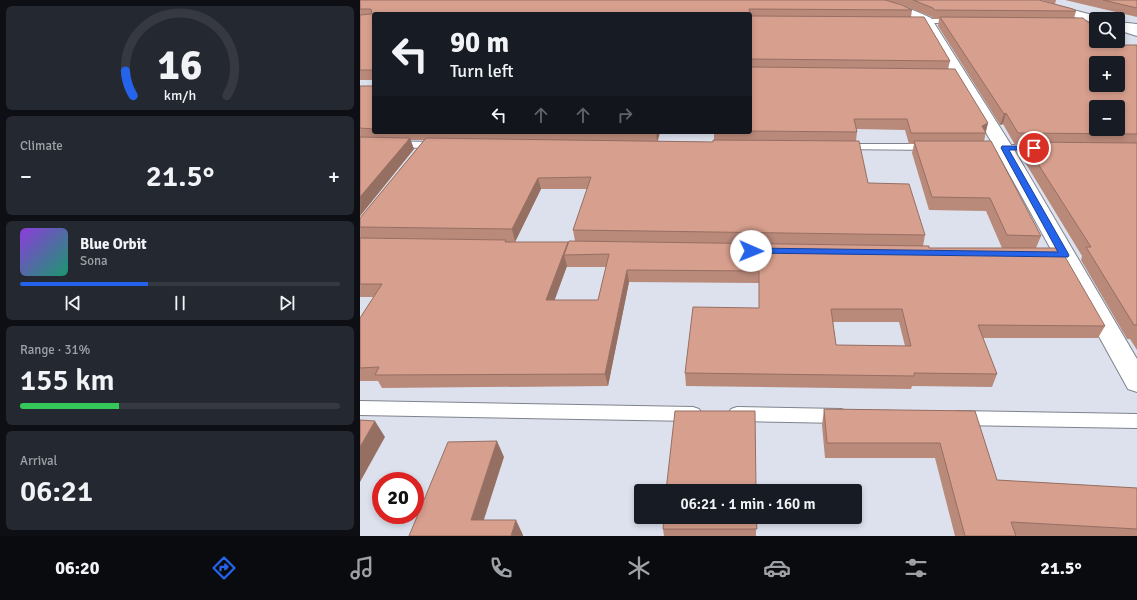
<!DOCTYPE html>
<meta charset="utf-8">
<style>
body{margin:0;font-family:Signika,sans-serif;background:#242831;color:#f1f3f6;height:100vh;display:flex;flex-direction:column;font-size:15px;white-space:nowrap}
*{box-sizing:border-box;margin:0}
p{font-size:13px;color:#9ea1a6}
.icon{flex:none;width:22px;height:22px;fill:none;stroke:currentColor;stroke-width:2;stroke-linecap:round;stroke-linejoin:round}
.map{position:relative;flex:1;overflow:hidden}
.details{display:flex;flex-direction:column;gap:6px;padding:6px;background:#0d0f14;width:360px}
.details>*{flex:none}
.banner{position:absolute;left:12px;top:12px;width:380px;height:122px;border-radius:4px;box-shadow:0 2px 6px #0003;background:#171b24;color:#f1f3f6;overflow:hidden}
.buttons{position:absolute;left:729px;top:12px;display:grid;gap:8px}
.buttons a{display:grid;place-items:center;width:36px;height:36px;border-radius:4px;background:#171b24;box-shadow:0 2px 6px #0003;font-size:20px}
.speed{position:absolute;left:12px;top:472px;display:flex;gap:8px;font-size:20px;font-weight:700;text-align:center}
.speed>*{display:grid;place-content:center;width:52px;height:52px;border-radius:50%;background:#171b24;box-shadow:0 2px 6px #0003;line-height:1}
.speed .limit{border:6px solid #d22;background:#fff;color:#111}
.pin{position:absolute;display:grid;place-items:center;width:34px;height:34px;color:#fff;margin:-17px;border:2px solid #fff;border-radius:50%;box-shadow:0 1px 4px #0007}
.me{position:absolute;width:44px;margin:-22px;rotate:91deg;stroke-linejoin:round;filter:drop-shadow(0 0 3px #0008)}
.turn{display:flex;align-items:center;gap:14px;height:84px;padding:0 12px;font-size:18px}
.turn .icon{width:52px;height:52px;stroke-width:2.5}
.turn b{display:block;font-size:28px;line-height:34px}
.lanes{display:flex;align-items:center;height:38px;padding:0 12px;background:#0003;justify-content:center;gap:20px;direction:ltr}
.lanes .off{opacity:.35}
.big{font-size:30px;font-weight:600;line-height:1.1}
.details .card{flex:1;display:flex;flex-direction:column;justify-content:center;gap:6px;min-width:0;padding:0 14px;border-radius:6px;background:#242831}
.details .dial{align-items:center;gap:0}
.dial svg{height:104px;overflow:visible;fill:none;stroke:#363941;stroke-width:7;stroke-linecap:round;text-anchor:middle}
.dial text{fill:#f1f3f6;stroke:none}
.song{display:flex;align-items:center;gap:12px}
.cover{width:48px;height:48px;border-radius:6px;background:linear-gradient(135deg,hsl(270 70% 55%),hsl(160 70% 35%))}
.played{height:4px;border-radius:2px;background:linear-gradient(90deg,#2563eb 40%,#363941 40%)}
.keys{display:flex;justify-content:space-around;direction:ltr}
.heat{display:flex;justify-content:space-between;align-items:center;font-size:22px;direction:ltr}
.charge{height:6px;border-radius:3px;background:linear-gradient(90deg,#34c759 31%,#363941 0)}
.trip{position:absolute;left:274px;top:484px;width:228px;height:40px;border-radius:4px;background:#171b24;box-shadow:0 2px 6px #0003;font-weight:600;line-height:40px;text-align:center}
.tabs{display:flex;height:64px;justify-content:space-around;align-items:center;background:#090b0e;color:#9ea1a6}
.tabs .icon{width:28px;height:28px}
.tabs .active{color:#2563eb}
.tabs b{font-size:18px;color:#f1f3f6}
main{display:flex;flex:1;min-height:0}
.map>svg:first-child{display:block}
</style>
<main>
<section class="details">
<div class="card dial"><svg viewBox="0 0 100 80">
<path d="M14 69A42 42 0 1 1 86 69"/>
<path d="M14 69A42 42 0 0 1 8 50" stroke="#2563eb"/>
<text x="50" y="56" font-size="32" font-weight="700">16</text>
<text x="50" y="72" font-size="11">km/h</text>
</svg></div>
<div class="card"><p>Climate</p>
<div class="heat"><a>−</a><b class="big">21.5°</b><a>+</a></div>
</div>
<div class="card">
<div class="song"><i class="cover"></i><div><b>Blue Orbit</b><p>Sona</p></div></div>
<div class="played"></div>
<div class="keys"><svg class="icon" aria-label="previous" viewBox="0 0 24 24"><path d="M18 5L8 12l10 7zM5 5v14"/></svg><svg class="icon" aria-label="pause" viewBox="0 0 24 24"><path d="M8 5v14M16 5v14"/></svg><svg class="icon" aria-label="next" viewBox="0 0 24 24"><path d="M6 5l10 7-10 7zM19 5v14"/></svg></div>
</div>
<div class="card"><p>Range · 31%</p><b class="big">155 km</b><div class="charge"></div></div>
<div class="card"><p>Arrival</p><b class="big">06:21</b></div>
</section>
<div class="map">
<svg width="777" height="536" viewBox="0 0 777 536">
<rect width="100%" height="100%" fill="#dce1ed"/>
<g fill="none" stroke-linecap="round" stroke-linejoin="round">
<!-- service casing -->
<g stroke="#7e838d" stroke-width="2">
<path id="service" d="M 551,19 L 598,19 L 602,21 L 598,23 L 554,23 L 550,21 Z
M 707,21 L 736,22 L 736,26 L 710,25 L 706,23 Z
M 758,22 L 777,24 L 777,28 L 758,26 Z
M 0,141 L 79,142 L 84,145 L 79,148 L 0,147 Z
M 481,144 L 573,144 L 578,147 L 573,150 L 477,149 L 476,147 Z
M 633,145 L 681,145 L 686,148 L 681,151 L 629,150 L 628,148 L 629,146 Z
M 0,401 L 333,407 L 339,409 L 342,414 L 339,419 L 333,421 L 0,415 Z
M 377,407 L 481,409 L 487,411 L 490,416 L 487,421 L 481,423 L 377,421 L 371,419 L 368,414 L 371,409 Z
M 597,411 L 777,414 L 777,428 L 597,425 L 591,423 L 588,418 L 591,413 Z"/>
</g>
<!-- minor casing -->
<g stroke="#7e838d" stroke-width="2">
<path id="minor" d="M 506,0 C 530,0 549,8 571,18 L 653,148 L 777,359 L 777,392 L 768,389 L 635,148 L 562,23 L 541,12 L 507,2 Z
M 657,0 L 675,0 L 740,17 L 742,19 L 736,19 L 736,23 L 658,2 Z
M 758,22 L 777,28 L 777,36 L 758,30 Z"/>
</g>
<!-- service -->
<use href="#service" fill="#fff" fill-rule="evenodd"/>
<!-- minor -->
<use href="#minor" fill="#fff" fill-rule="evenodd"/>
</g>
<!-- wall -->
<path fill="#b9897a" fill-rule="evenodd" d="M 0,0 L 679,0 L 716,11 L 714,18 L 753,45 L 777,45 L 777,350 L 770,339 L 767,339 L 721,260 L 722,256 L 660,154 L 663,145 L 655,145 L 643,124 L 640,125 L 578,26 L 579,19 L 573,19 L 572,17 L 540,4 L 537,3 L 552,10 L 551,17 L 590,61 L 588,69 L 628,123 L 624,141 L 681,236 L 676,248 L 745,326 L 738,338 L 623,338 L 637,374 L 632,387 L 552,386 L 551,389 L 326,386 L 325,373 L 399,308 L 399,283 L 269,282 L 248,386 L 22,388 L 18,381 L 0,381 L 0,318 L 14,297 L 0,297 L 0,218 L 64,140 L 50,140 L 54,149 L 0,216 L 0,86 L 14,86 L 14,132 L 300,132 L 298,141 L 353,142 L 354,140 L 354,132 L 390,132 L 390,14 L 14,14 L 14,80 L 0,80 ZM 497,129 L 545,130 L 549,144 L 554,144 L 552,153 L 569,210 L 626,211 L 642,248 L 569,248 L 563,246 L 565,235 L 508,183 L 496,141 L 497,132 ZM 181,189 L 227,189 L 213,230 L 215,241 L 208,243 L 147,242 L 146,242 L 155,242 ZM 207,266 L 207,267 L 246,267 L 238,300 L 194,300 ZM 473,322 L 539,322 L 545,346 L 476,345 Z
M 681,0 L 696,0 L 695,4 Z
M 705,0 L 777,0 L 777,17 Z
M 464,409 L 615,411 L 637,480 L 777,488 L 777,536 L 595,536 L 575,458 L 465,458 L 462,425 Z
M 396,517 L 396,536 L 304,536 L 303,529 Z"/>
<!-- shaded-wall -->
<path fill="#966f63" d="M 646,113 L 643,124 L 640,125 L 644,114 Z
M 628,123 L 625,133 L 622,126 Z
M 296,132 L 300,132 L 297,142 Z
M 50,138 L 54,149 L 0,216 L 0,197 Z
M 178,178 L 181,189 L 155,242 L 152,229 Z
M 208,242 L 211,255 L 204,255 L 207,266 L 190,313 L 186,300 Z
M 267,270 L 269,282 L 248,386 L 245,374 Z
M 15,421 L 25,437 L 0,482 L 0,447 Z
M 137,441 L 144,457 L 119,535 L 111,520 Z
M 156,520 L 163,535 L 163,536 L 151,536 Z"/>
<!-- building -->
<path fill="#d79f8e" stroke="#966f63" fill-rule="evenodd" d="M 0,0 L 525,0 L 542,5 L 552,10 L 389,9 L 390,14 L 14,14 L 14,70 L 0,70 L 0,15 L 12,14 L 11,9 L 0,9 Z
M 553,0 L 679,0 L 713,9 L 716,11 L 575,10 L 573,8 Z
M 743,0 L 777,0 L 777,8 Z
M 390,16 L 564,17 L 590,61 L 390,59 Z
M 580,17 L 723,18 L 736,29 L 736,41 L 749,41 L 753,45 L 777,45 L 777,134 L 658,133 L 646,113 L 644,114 ZM 736,63 L 758,63 L 758,85 L 736,85 ZM 736,107 L 758,107 L 758,129 L 736,129 Z
M 390,67 L 595,69 L 628,123 L 622,126 L 626,133 L 551,133 L 547,119 L 494,119 L 497,132 L 390,131 Z
M 0,86 L 14,86 L 14,129 L 0,128 Z
M 0,137 L 50,138 L 0,197 Z
M 66,138 L 353,142 L 353,140 L 499,141 L 508,183 L 549,184 L 565,235 L 213,230 L 231,177 L 178,178 L 152,229 L 0,227 L 0,218 Z
M 554,141 L 631,141 L 681,236 L 647,235 L 630,198 L 572,197 Z
M 664,142 L 777,143 L 777,325 L 774,325 L 726,247 L 731,247 Z
M 0,238 L 146,240 L 145,242 L 208,242 L 186,300 L 238,300 L 249,254 L 204,255 L 209,241 L 569,246 L 569,248 L 700,248 L 745,326 L 618,325 L 637,374 L 554,373 L 554,376 L 325,373 L 333,307 L 399,308 L 399,271 L 267,270 L 245,374 L 15,375 L 19,367 L 0,368 L 0,318 L 22,284 L 0,284 ZM 471,309 L 542,309 L 551,346 L 476,345 Z
M 464,409 L 615,411 L 637,480 L 777,488 L 777,529 L 651,522 L 656,536 L 605,536 L 580,443 L 467,443 Z
M 315,411 L 395,411 L 396,491 L 306,491 Z
M 0,420 L 15,421 L 0,447 Z
M 137,441 L 111,520 L 156,520 L 151,536 L 49,536 L 88,442 Z
M 304,517 L 396,517 L 397,529 L 303,529 Z"/>
<!-- route -->
<path fill="#2563eb" stroke="#184099" d="M 642,146 L 674,146 L 677,148 L 674,150 L 649,150 L 709,255 L 708,257 L 391,253 L 387,251 L 391,248 L 698,252 L 641,148 Z"/>
</svg>
<div class="buttons">
<a><svg class="icon" aria-label="search" viewBox="0 0 24 24"><circle cx="10" cy="10" r="6"/><path d="M15 15l6 6"/></svg></a>
<a>+</a>
<a>−</a>
</div>
<div class="speed"><div class="limit">20</div></div>
<div class="pin" style="left:674px;top:148px;background:#d93025"><svg class="icon" aria-label="arrive" viewBox="0 0 24 24"><path d="M6 21V4h12l-3 4 3 4H6"/></svg></div>
<svg class="me" style="left:391px;top:251px" viewBox="-20 -20 40 40"><circle r="19" fill="#fff"/><path d="M0-13L10 11 0 6-10 11z" fill="#2563eb"/></svg>
<div class="trip">06:21 · 1 min · 160 m</div>
<div class="banner">
<div class="turn"><svg class="icon" aria-label="left" viewBox="0 0 24 24"><path d="M17 20v-9H6M10 6l-5 5 5 5"/></svg><div><b>90 m</b>Turn left</div></div>
<div class="lanes"><svg class="icon" aria-label="left" viewBox="0 0 24 24"><path d="M17 20v-9H6M10 6l-5 5 5 5"/></svg><svg class="icon off" aria-label="ahead" viewBox="0 0 24 24"><path d="M12 20V5M6 11l6-6 6 6"/></svg><svg class="icon off" aria-label="ahead" viewBox="0 0 24 24"><path d="M12 20V5M6 11l6-6 6 6"/></svg><svg class="icon off" aria-label="right" viewBox="0 0 24 24"><path d="M7 20v-9h11M14 6l5 5-5 5"/></svg></div>
</div>
</div>
</main>
<nav class="tabs">
<b>06:20</b>
<svg class="icon active" aria-label="directions" viewBox="0 0 24 24"><path d="M12 3l9 9-9 9-9-9zM9 14v-3h6M13 9l2 2-2 2"/></svg>
<svg class="icon" aria-label="music" viewBox="0 0 24 24"><path d="M9 18V5l10-2v13"/><circle cx="6" cy="18" r="3"/><circle cx="16" cy="16" r="3"/></svg>
<svg class="icon" aria-label="phone" viewBox="0 0 24 24"><path d="M5 4h4l2 5-3 2q2 4 5 5l2-3 5 2v4C11 20 4 13 5 4z"/></svg>
<svg class="icon" aria-label="climate" viewBox="0 0 24 24"><path d="M12 3v18M4 7l16 10M4 17L20 7"/></svg>
<svg class="icon" aria-label="car" viewBox="0 0 24 24"><path d="M5 17H2v-5l4-1 3-4h7l3 4 3 1v5h-3M9 17h6M6 11h13"/><circle cx="7" cy="17" r="2"/><circle cx="17" cy="17" r="2"/></svg>
<svg class="icon" aria-label="filters" viewBox="0 0 24 24"><path d="M4 7h16M4 17h16"/><circle cx="9" cy="7" r="2"/><circle cx="15" cy="17" r="2"/></svg>
<b>21.5°</b>
</nav>
